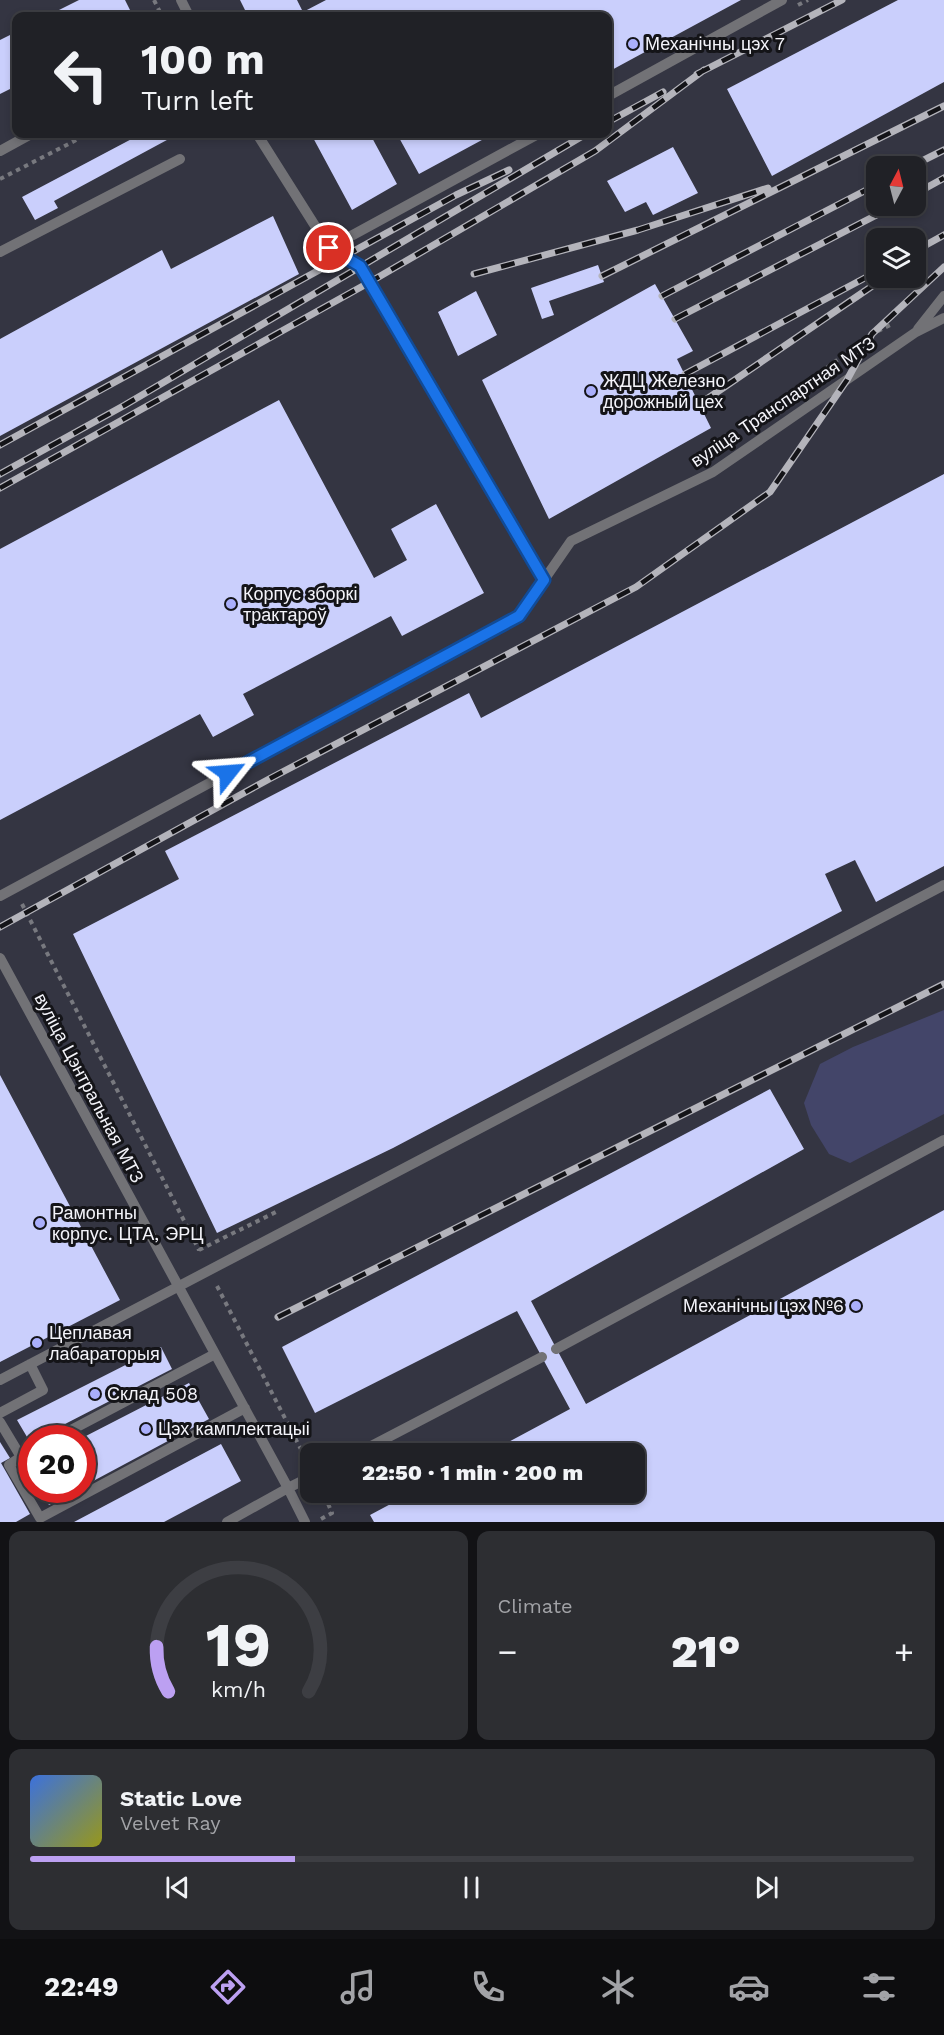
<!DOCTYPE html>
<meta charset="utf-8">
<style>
body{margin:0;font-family:"Work Sans",sans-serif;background:#2d2e32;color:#f1f3f6;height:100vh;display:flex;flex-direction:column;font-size:22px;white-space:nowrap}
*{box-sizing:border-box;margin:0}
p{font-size:20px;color:#a2a3a7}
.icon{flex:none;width:33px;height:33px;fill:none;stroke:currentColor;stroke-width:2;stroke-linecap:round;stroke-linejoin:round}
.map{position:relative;height:1522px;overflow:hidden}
.drawer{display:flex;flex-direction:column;gap:9px;padding:9px;background:#121215;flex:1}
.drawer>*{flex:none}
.hud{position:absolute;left:12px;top:12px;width:600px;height:126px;border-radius:12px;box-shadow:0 3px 9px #0003,0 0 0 2px #3d3e43;background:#202126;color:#f1f3f6;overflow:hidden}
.needle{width:39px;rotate:7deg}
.fabs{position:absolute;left:866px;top:156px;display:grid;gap:12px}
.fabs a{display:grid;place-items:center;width:60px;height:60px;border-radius:12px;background:#202126;box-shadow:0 3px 9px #0003,0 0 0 2px #3d3e43;font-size:30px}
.speed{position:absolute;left:18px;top:1425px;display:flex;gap:12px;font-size:30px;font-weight:700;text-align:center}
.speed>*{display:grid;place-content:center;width:78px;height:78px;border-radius:50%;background:#202126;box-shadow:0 3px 9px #0003,0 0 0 2px #3d3e43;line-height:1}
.speed .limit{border:9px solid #d22;background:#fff;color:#111}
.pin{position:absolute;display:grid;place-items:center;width:51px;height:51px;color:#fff;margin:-26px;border:3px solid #fff;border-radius:50%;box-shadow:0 2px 6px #0007}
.me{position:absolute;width:66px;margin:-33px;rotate:62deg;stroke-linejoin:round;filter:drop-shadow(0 0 4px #0008)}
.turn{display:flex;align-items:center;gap:21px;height:126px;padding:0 30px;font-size:27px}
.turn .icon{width:78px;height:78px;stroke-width:2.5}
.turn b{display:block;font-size:42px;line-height:51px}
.big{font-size:45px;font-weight:800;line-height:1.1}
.drawer .tile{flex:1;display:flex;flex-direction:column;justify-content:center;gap:9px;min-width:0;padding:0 21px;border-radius:12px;background:#2d2e32}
.drawer .dial{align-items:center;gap:0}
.dial svg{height:156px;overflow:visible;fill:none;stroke:#3d3e43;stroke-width:7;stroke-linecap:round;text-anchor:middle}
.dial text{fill:#f1f3f6;stroke:none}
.song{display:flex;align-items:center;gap:18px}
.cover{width:72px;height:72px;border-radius:9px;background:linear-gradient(135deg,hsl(220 70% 55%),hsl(60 70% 35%))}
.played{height:6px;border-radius:3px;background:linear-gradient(90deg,#bca0f2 30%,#3d3e43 30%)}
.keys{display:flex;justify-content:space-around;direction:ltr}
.heat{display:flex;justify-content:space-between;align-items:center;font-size:33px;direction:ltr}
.drawer .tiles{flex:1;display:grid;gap:9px;grid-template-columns:1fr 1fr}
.tile:last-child{grid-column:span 2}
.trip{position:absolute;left:300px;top:1443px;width:345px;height:60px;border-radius:12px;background:#202126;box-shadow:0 3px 9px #0003,0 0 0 2px #3d3e43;font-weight:800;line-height:60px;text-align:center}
.dock{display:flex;height:96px;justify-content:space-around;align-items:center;background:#0d0d0f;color:#a2a3a7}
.dock .icon{width:42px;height:42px}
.dock .selected{color:#bca0f2}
.dock b{font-size:27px;color:#f1f3f6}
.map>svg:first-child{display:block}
</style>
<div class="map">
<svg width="944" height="1522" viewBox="0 0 944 1522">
<rect width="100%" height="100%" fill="#2b2c33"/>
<!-- built -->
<path fill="#343542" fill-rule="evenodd" d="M 0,0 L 944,0 L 944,1522 L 0,1522 ZM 16,16 L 608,16 L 608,134 L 16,134 ZM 876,166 L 915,166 L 915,206 L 876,206 ZM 876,238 L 915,238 L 915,278 L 876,278 ZM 32,1438 L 82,1438 L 82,1490 L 32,1490 ZM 310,1454 L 634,1454 L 634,1492 L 310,1492 Z"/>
<!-- green -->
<path fill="#434569" d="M 944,1010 L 944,1114 L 850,1163 L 829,1154 L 811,1125 L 804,1103 L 820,1064 L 853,1047 Z"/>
<!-- building -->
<path fill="#cacffc" d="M 79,0 L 125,0 L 133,16 L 47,16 Z
M 240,0 L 297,0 L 303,12 L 326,0 L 741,0 L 608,72 L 608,16 L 333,14 L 248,16 Z
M 898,0 L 944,0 L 944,82 L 772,176 L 727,89 Z
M 16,32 L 16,86 L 0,94 L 0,40 Z
M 141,134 L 178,134 L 54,201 L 58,208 L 35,220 L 22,197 Z
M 311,134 L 370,134 L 397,184 L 352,210 Z
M 397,134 L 493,134 L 419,174 Z
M 673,147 L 698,193 L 653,215 L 646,202 L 625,212 L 607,181 Z
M 273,216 L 299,274 L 0,436 L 0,339 L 162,250 L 171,269 Z
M 598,265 L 604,282 L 549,301 L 554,315 L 542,319 L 531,288 Z
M 655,284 L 693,351 L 677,359 L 711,428 L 549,519 L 482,380 Z
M 476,291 L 497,335 L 458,356 L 438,312 Z
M 279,400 L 374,578 L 407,560 L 391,529 L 436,504 L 484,593 L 402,636 L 391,616 L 243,694 L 254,715 L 213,737 L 200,714 L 0,820 L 0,549 Z
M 944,474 L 944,866 L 876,902 L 855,860 L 825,874 L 842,911 L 393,1148 L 217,1233 L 73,934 L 179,879 L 165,851 L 469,693 L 481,718 Z
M 0,1075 L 120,1300 L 0,1362 Z
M 770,1089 L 804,1149 L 531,1301 L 586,1404 L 944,1210 L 944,1522 L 374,1522 L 370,1515 L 413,1492 L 634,1492 L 634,1454 L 486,1454 L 570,1409 L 517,1311 L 315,1413 L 282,1347 Z
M 161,1347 L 172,1369 L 30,1442 L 17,1420 Z
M 189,1383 L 209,1419 L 82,1487 L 82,1438 Z
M 0,1442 L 10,1458 L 1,1463 L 30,1514 L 16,1522 L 0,1522 Z
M 221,1444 L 241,1481 L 164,1522 L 74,1522 Z
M 40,1490 L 79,1490 L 49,1505 Z"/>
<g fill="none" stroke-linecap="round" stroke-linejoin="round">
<!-- path -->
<path stroke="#78797f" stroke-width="4" stroke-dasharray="4.5 4.5" stroke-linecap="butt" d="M 154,0 L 162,16
M 798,5 L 808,0
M 0,179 L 88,134
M 805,384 L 872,334 L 892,324
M 22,904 L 199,1250
M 199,1250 L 276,1212
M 217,1286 L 307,1461
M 321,1519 L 332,1513 L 323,1492"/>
<!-- service -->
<path stroke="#727276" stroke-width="10" d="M 181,0 L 189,16
M 608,96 L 782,0
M 257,134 L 329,248 L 360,266 L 544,580
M 0,151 L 31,134
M 329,248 L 538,134
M 0,252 L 180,159
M 918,329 L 944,296
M 0,896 L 519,616 L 571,541 L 713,472 L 916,332 L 944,318
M 0,958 L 288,1488 L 227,1522
M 556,1349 L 944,1140
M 0,1380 L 944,885
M 0,1413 L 43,1390 L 30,1364
M 0,1422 L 21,1457 L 9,1465 L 40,1518 L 245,1408
M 56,1438 L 215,1354
M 356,1454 L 542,1357
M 21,1457 L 32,1451
M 305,1522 L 288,1488 L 310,1477"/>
<!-- rail casing -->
<g stroke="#b4b4bb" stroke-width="7">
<path id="rail" d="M 697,74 L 842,0
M 608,122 L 663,92
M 912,166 L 944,150
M 915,194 L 944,178
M 915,251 L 944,235
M 474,274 L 638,230 L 768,188
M 602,276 L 944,106
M 662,296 L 876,185
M 675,319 L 894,206
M 685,374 L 876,272
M 701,403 L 884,278
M 0,445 L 456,195 L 509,170
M 0,474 L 125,405 L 586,134
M 0,488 L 370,282 L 595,151 L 704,70
M 0,927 L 271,778 L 636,587 L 770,492 L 847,380 L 872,334 L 944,267
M 278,1317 L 944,984"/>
</g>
<!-- rail -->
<use href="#rail" stroke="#141418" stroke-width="4.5" stroke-dasharray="14" stroke-linecap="butt"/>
</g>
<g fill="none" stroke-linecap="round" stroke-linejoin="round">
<!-- route casing -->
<g stroke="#114b97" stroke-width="15">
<path id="route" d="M 228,773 L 519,616 L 544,580 L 360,266 L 329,248"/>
</g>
<!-- route -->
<use href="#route" stroke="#1a73e8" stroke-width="10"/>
</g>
<!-- markers -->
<g fill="#aaaffb" stroke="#141418" stroke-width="2">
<circle cx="633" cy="44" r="6"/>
<circle cx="591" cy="391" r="6"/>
<circle cx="231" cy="604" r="6"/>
<circle cx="40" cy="1223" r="6"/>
<circle cx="856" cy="1306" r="6"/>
<circle cx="37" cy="1343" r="6"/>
<circle cx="95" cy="1394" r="6"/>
<circle cx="146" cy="1429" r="6"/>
</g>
<g text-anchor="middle" stroke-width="6" stroke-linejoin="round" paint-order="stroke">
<!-- poi labels -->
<g font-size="18" fill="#f4f4fa" stroke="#141418" text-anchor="start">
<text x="645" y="50">Механічны цэх 7</text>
<text x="603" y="387">ЖДЦ Железно<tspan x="603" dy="21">дорожный цех</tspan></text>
<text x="243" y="600">Корпус зборкі<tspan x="243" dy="21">трактароў</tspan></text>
<text x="52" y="1219">Рамонтны<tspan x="52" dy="21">корпус. ЦТА, ЭРЦ</tspan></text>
<text x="844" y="1312" text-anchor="end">Механічны цэх №6</text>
<text x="49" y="1339">Цеплавая<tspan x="49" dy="21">лабараторыя</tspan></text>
<text x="107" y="1400">Склад 508</text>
<text x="158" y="1435">Цэх камплектацыі</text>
</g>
<!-- street labels -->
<g font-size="18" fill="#f4f4fa" stroke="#141418">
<text transform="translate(783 402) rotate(-34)" y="6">вуліца Транспартная МТЗ</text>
<text transform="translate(89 1088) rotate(62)" y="6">вуліца Цэнтральная МТЗ</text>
</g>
</g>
</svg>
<div class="fabs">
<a><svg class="needle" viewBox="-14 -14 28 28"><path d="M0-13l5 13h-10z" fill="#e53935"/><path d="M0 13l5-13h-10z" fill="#a2a3a7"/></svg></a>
<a><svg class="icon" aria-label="layers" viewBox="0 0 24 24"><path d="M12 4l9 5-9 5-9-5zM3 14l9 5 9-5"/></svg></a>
</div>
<div class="speed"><div class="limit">20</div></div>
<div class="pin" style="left:329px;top:248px;background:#d93025"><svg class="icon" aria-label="arrive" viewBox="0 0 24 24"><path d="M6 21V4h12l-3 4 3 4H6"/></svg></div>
<svg class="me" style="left:228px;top:773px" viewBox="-20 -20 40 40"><path d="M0-17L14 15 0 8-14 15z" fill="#1a73e8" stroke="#fff" stroke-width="4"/></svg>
<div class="trip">22:50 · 1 min · 200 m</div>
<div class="hud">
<div class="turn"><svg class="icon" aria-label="left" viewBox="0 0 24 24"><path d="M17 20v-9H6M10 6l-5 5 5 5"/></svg><div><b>100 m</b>Turn left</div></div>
</div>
</div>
<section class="drawer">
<div class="tiles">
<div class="tile dial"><svg viewBox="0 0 100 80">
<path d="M14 69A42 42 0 1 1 86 69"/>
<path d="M14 69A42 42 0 0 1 8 46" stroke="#bca0f2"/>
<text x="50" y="56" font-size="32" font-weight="700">19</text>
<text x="50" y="72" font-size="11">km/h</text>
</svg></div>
<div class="tile"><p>Climate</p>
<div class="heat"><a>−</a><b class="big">21°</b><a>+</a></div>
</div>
<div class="tile">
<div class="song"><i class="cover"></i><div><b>Static Love</b><p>Velvet Ray</p></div></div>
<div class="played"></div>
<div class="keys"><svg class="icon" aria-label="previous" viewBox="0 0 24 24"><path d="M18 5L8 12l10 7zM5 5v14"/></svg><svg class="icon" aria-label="pause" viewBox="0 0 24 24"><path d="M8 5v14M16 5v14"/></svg><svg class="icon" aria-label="next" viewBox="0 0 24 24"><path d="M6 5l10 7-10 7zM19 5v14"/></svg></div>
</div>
</div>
</section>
<nav class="dock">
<b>22:49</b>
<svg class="icon selected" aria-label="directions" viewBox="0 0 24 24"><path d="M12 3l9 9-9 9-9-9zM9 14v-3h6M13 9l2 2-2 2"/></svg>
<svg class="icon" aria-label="music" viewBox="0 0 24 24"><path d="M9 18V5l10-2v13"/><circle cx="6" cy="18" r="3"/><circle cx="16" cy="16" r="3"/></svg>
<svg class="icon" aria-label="phone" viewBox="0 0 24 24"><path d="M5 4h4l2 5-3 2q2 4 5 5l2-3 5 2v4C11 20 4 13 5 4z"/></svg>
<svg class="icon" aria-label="climate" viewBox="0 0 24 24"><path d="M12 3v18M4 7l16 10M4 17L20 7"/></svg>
<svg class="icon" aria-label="car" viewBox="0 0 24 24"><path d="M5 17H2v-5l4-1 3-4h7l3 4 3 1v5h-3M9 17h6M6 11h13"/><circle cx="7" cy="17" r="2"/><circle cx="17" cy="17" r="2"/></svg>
<svg class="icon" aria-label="filters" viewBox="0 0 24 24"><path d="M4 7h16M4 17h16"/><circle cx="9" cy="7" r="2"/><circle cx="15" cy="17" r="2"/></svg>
</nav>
